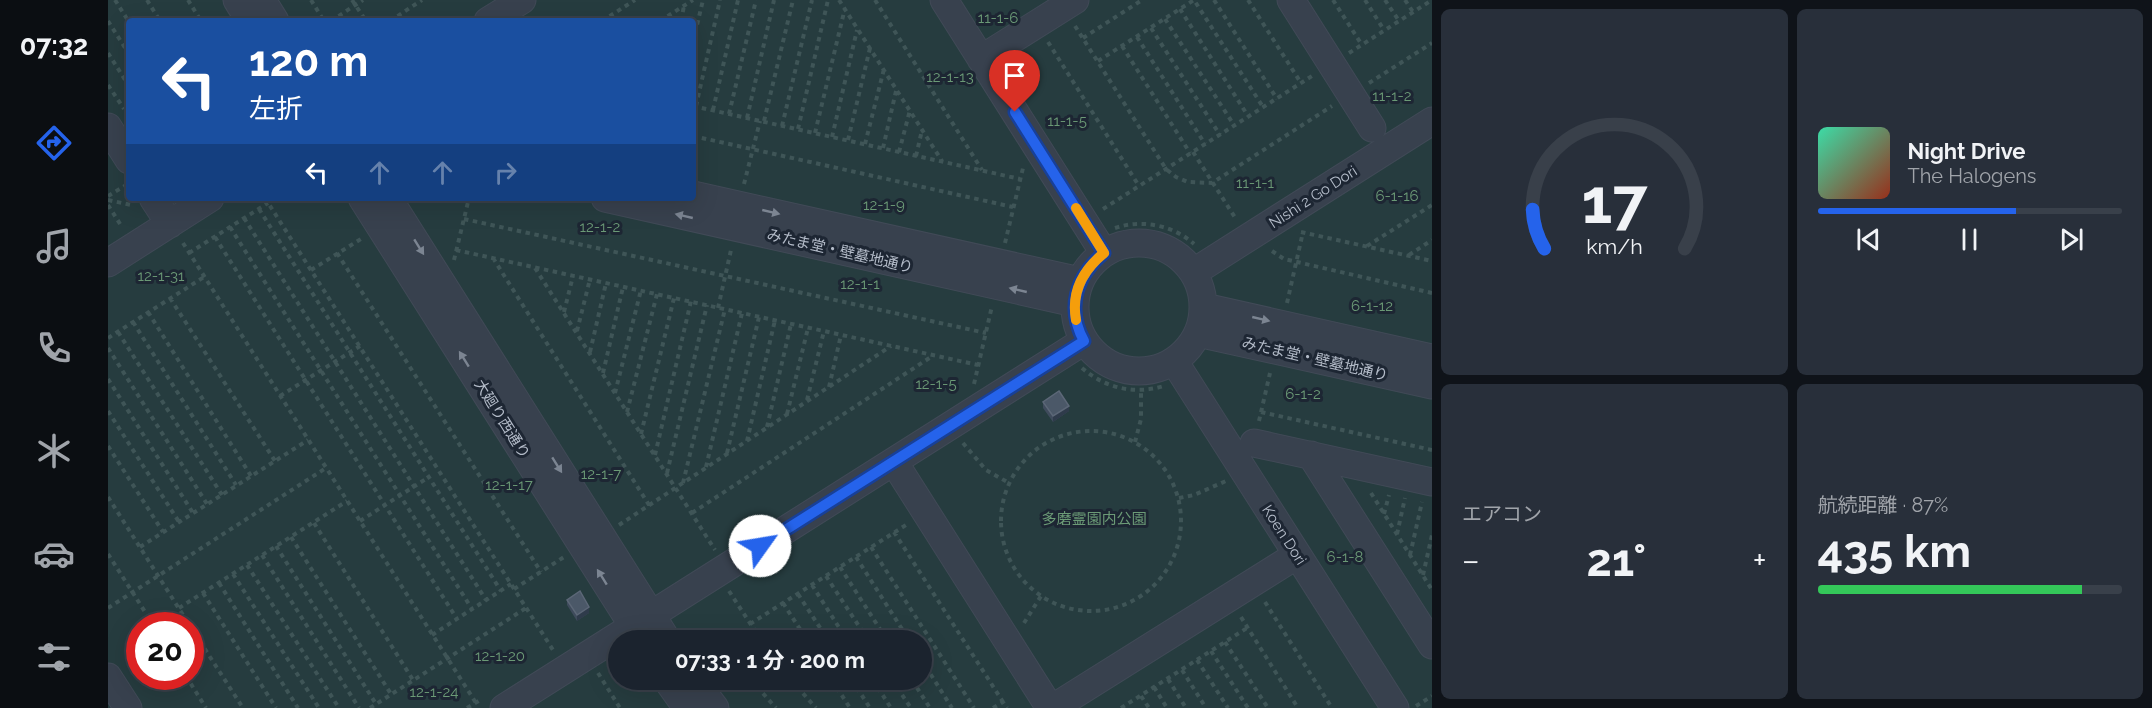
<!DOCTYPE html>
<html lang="ja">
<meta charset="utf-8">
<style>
body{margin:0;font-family:Raleway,"Noto Sans JP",sans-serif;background:#282f3a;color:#f1f3f6;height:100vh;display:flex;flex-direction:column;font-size:22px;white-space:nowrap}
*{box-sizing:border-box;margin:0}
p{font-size:20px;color:#a0a4aa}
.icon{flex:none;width:33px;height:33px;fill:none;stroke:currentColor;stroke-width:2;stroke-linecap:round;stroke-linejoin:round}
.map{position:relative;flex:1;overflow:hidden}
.side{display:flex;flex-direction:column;gap:9px;padding:9px;background:#0f1319;width:720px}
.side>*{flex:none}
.top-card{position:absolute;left:18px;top:18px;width:570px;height:183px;border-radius:6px;box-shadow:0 6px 24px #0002,0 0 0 2px #39404a;background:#1a4fa0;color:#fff;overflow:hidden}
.speed{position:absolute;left:18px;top:612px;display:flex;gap:12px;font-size:30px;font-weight:700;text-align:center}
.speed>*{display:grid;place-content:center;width:78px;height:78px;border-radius:50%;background:#1b232e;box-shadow:0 6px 24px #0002,0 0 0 2px #39404a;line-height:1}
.speed .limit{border:9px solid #d22;background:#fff;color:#111}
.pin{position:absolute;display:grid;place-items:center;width:51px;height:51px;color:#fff;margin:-62px -26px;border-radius:50% 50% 50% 0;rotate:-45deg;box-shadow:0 0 6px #0007}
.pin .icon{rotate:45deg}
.me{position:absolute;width:66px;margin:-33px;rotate:58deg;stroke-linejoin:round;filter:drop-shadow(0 0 4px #0008)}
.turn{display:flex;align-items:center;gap:21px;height:126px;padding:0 24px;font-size:27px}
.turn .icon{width:78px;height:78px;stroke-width:2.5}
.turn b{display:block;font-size:42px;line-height:51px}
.lanes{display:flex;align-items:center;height:57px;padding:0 24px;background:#0003;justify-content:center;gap:30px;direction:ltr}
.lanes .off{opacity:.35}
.big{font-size:45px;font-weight:700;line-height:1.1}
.side .card{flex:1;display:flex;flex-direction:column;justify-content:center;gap:9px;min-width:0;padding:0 21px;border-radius:9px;background:#282f3a}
.side .dial{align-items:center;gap:0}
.dial svg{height:156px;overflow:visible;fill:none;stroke:#39404a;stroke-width:7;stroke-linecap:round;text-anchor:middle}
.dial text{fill:#f1f3f6;stroke:none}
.song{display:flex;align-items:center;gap:18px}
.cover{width:72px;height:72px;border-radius:9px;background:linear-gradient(135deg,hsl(160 70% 55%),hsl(10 70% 35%))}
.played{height:6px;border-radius:3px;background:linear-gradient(90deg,#2563eb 65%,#39404a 65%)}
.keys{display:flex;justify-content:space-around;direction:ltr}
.heat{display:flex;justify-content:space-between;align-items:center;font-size:33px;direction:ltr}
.charge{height:9px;border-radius:4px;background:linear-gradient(90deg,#34c759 87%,#39404a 0)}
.side .tiles{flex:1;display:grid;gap:9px;grid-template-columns:repeat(2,1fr)}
.trip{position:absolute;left:500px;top:630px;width:324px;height:60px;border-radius:30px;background:#1b232e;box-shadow:0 6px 24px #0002,0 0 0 2px #39404a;font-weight:700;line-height:60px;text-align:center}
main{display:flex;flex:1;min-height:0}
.menu{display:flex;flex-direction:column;width:108px;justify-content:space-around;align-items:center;background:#0b0e12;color:#a0a4aa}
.menu .icon{width:42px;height:42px}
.menu .active{color:#2563eb}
.menu b{font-size:27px;color:#f1f3f6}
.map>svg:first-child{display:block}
</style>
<main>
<nav class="menu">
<b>07:32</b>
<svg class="icon active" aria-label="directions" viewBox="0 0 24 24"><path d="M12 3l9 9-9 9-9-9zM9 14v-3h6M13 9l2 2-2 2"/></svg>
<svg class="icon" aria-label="music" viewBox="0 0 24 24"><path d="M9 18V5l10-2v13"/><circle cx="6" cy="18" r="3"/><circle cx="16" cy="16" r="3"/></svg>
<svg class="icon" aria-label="phone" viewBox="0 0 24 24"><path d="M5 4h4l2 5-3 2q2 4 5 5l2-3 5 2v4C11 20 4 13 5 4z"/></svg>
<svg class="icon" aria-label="climate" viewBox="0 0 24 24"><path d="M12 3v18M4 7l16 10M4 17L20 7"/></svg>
<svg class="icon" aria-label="car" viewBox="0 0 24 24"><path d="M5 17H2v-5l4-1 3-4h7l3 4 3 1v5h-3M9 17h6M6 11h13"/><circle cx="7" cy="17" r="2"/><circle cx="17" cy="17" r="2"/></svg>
<svg class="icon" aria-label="filters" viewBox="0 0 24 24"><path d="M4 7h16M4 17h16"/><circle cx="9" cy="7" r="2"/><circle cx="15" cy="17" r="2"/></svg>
</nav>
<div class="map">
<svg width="1324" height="708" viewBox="0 0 1324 708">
<rect width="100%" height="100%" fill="#242f3e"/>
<!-- green -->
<path fill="#263c3f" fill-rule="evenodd" d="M 0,0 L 1324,0 L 1324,708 L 0,708 ZM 21,21 L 585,21 L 585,198 L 21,198 ZM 32,626 L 82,626 L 82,676 L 32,676 ZM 510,640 L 813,640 L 813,680 L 510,680 Z"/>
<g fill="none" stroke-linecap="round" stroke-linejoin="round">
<!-- minor casing -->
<g stroke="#414a57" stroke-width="29">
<path id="minor" d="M 129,0 L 142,21
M 154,0 L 167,21
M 836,0 L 996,253
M 1183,0 L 1264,128
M 380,21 L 414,0
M 873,59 L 967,0
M 0,127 L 21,160
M 585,195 L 972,281
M 45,198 L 62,224
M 254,198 L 534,640
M 280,198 L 559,640
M 497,198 L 967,303
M967 307a64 64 0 1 1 128 0a64 64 0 1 1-128 0Z
M 0,263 L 102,198
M 1086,272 L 1324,121
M 1096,307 L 1324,358
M 1090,333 L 1324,385
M 1066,361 L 1287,708
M 1146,443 L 1324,482
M 1203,455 L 1324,645
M 786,462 L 942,708
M 0,677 L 20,708
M 559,680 L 579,708
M 586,680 L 607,708
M 396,708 L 976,341
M 945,708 L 1189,555"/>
</g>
<!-- path -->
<path stroke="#3f5557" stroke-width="4" stroke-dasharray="4.5 4.5" stroke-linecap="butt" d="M 7,0 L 21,22
M 39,0 L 52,21
M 80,0 L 93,21
M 203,0 L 216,21
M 244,0 L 258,21
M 731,0 L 834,161
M 767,0 L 874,170
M 1106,0 L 1169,99
M 1140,0 L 1193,83
M 1225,0 L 1254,45
M 1257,0 L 1276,30
M 1277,0 L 1291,21
M 1297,0 L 1305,12
M 1072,9 L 1140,116
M 1057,19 L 1126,125
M 0,21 L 21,54
M 223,21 L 255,0
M 282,21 L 314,0
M 494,21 L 527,0
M 552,21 L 585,0
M 573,21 L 576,6
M 967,26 L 1058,169 L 1068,177 L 1080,182 L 1104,183 L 1224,106
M 1043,28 L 1112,135
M 1029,37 L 1097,144
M 975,38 L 1034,0
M 585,42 L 595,0
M 940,42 L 1031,186
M 1014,46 L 1082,153
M 0,53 L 21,86
M 1241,53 L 1324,0
M 990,61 L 1086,0 L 1155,107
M 1261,83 L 1324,43
M 0,85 L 16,109
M 585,106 L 912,179
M 588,106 L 612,0
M 605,110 L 630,0
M 621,114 L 648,0
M 639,118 L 666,0
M 656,121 L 685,0
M 674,126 L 704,0
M 690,129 L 720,0
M 707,133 L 737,8
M 585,136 L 905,207
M 724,137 L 749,30
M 740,140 L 762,48
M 757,144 L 776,69
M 775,148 L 788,91
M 791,152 L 802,110
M 1085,152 L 1128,219
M 808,156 L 814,130
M 636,184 L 652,121
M 0,196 L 20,184
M 157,198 L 445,650
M 459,198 L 476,202
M 0,200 L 23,205
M 0,205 L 14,227
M 151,209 L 393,591
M 995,209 L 1204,76
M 136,218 L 378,600
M 356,219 L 878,333
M 122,227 L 364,609
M 1007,228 C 1034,219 1065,225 1086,244
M 1193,232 L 1324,261
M 107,237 L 349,619
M 75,243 L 368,703
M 897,243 L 915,168
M 1259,246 L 1324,205
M 348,250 L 870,365
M 1164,251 L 1176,259 L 1324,293
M 81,253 L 160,203
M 229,253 L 433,572
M 1301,255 L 1324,240
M 385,258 L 541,505
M 346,260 L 361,198
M 427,268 L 607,550
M 203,270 L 253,239
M 62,298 L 167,461
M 1179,303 L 1195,232
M 610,308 L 623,250
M 40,312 L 143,476
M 456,312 L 465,276
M 25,322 L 128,485
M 469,331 L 482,279
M 10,332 L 114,495
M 0,338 L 96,277
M 0,348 L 99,504
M 482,352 L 498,283
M 974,368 C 997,388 1026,395 1056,386
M 495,373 L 515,287
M 0,379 L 85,513
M 866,384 L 884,306
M 721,387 L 733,335
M 507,393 L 533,290
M 172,396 L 252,346
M 699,400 L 716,331
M 0,411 L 71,522
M 519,412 L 549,294
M 1153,412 L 1324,450
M 679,414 L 700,328
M 1151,421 L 1162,373
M 659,427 L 683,324
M893 521a90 90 0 1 1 180 0a90 90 0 1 1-180 0Z
M 533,434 L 566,298
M 639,441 L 667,320
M 1027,442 L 1033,419 L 1033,390
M 855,443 L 878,470 L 901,483
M 0,446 L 55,532
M 619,453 L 651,317
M 547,455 L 583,301
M 598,467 L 634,313
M 559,473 L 599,305
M 575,483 L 617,309
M 1263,493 L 1324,590
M 0,497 L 82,626
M 1071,498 L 1086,495 L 1118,481
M 584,513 L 826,355
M 1276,514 L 1281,495
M 252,521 L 321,477
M 206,523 L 305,680
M 511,525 L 783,346
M 786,532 L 895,702
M 1289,534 L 1297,498
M 183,537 L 283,694
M 168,546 L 268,704
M 32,547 L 200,440
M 763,547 L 866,708
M 0,554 L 46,626
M 154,555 L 251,708
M 1302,555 L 1314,502
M 748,557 L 801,640
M 139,565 L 231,708
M 732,567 L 779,640
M 125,574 L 211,708
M 1315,575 L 1324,535
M 718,576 L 760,640
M 111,583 L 190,708
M 704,585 L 739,640
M 406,589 L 456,557
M 621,591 L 653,640
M 95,593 L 168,708
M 690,594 L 720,640
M 1157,602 L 1224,708
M 675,603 L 699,640
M 0,608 L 218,468
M 71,608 L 239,501
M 1133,617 L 1190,708
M 916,623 L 933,596
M 642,624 L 798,525
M 82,626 L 135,708
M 324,635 L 403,584
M 1117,642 L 1160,708
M 1103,651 L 1140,708
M 813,659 L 844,708
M 1089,660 L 1120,708
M 1074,670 L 1098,708
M 490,673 L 512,708
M 78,676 L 98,708
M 1060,679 L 1078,708
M 643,680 L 668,708
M 683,680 L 708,708
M 724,680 L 742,708
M 744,680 L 762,708
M 765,680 L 783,708
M 784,680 L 803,708
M 804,680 L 822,708
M 1046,687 L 1059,708
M 620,689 L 635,680
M 1033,696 L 1041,708
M 1308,706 L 1324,696
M 262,708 L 418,608
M 359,708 L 374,699
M 885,708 L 895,702 L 899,708
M 1013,708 L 1139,628"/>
<!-- minor -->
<use href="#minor" stroke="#38414e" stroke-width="27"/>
</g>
<!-- wall -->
<path fill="#3f4b5c" d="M 935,402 L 961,411 L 945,422 L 935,408 Z
M 459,600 L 481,613 L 469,621 L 459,605 Z"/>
<!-- shaded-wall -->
<path fill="#2f3b4b" d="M 961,406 L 961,411 L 945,422 L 945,416 Z
M 481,607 L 481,613 L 469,621 L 469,615 Z"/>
<!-- building -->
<path fill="#4b5868" stroke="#5c6777" stroke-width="1.5" d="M 951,391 L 961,406 L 945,416 L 935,402 Z
M 472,591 L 481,607 L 469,615 L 459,600 Z"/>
<!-- one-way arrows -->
<defs><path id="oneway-solid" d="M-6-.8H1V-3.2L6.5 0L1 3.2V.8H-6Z" transform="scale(1.5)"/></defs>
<g fill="#7c8592">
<use href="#oneway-solid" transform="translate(663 212) rotate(13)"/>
<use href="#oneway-solid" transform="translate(576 216) rotate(-167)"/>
<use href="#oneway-solid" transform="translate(311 247) rotate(58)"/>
<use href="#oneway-solid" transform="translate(910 290) rotate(-167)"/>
<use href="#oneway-solid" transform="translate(1153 319) rotate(13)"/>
<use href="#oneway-solid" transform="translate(356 359) rotate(-122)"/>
<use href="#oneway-solid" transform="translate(449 465) rotate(58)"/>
<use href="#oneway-solid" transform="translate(494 577) rotate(-122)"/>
</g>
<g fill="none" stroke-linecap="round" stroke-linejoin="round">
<!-- route casing -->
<g stroke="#184099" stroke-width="15">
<path id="route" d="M 652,546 L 976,341 C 958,308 968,276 996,253 L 907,112"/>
</g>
<!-- route -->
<use href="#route" stroke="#2563eb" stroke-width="10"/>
<!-- slow -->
<path stroke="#f59e0b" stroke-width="10" d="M 968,320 C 963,292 975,270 996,253 L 968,208"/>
</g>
<g text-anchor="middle" stroke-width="6" stroke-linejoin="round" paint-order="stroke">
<!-- park labels -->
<g font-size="15" fill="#6b9a76" stroke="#1d2633">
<text x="890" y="23">11-1-6</text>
<text x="842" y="82">12-1-13</text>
<text x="1284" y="101">11-1-2</text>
<text x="959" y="126">11-1-5</text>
<text x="1147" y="188">11-1-1</text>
<text x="1289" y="201">6-1-16</text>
<text x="776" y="210">12-1-9</text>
<text x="492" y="232">12-1-2</text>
<text x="53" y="281">12-1-31</text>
<text x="752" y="289">12-1-1</text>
<text x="1264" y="311">6-1-12</text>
<text x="828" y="389">12-1-5</text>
<text x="1195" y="399">6-1-2</text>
<text x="493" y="479">12-1-7</text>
<text x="401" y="490">12-1-17</text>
<text x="986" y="524">多磨霊園内公園</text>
<text x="1237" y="562">6-1-8</text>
<text x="392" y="661">12-1-20</text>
<text x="326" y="697">12-1-24</text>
</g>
<!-- street labels -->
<g font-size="15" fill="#b4bcc9" stroke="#1d2633">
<text transform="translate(1205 197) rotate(-33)" y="5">Nishi 2 Go Dori</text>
<text transform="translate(732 251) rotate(13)" y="5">みたま堂・壁墓地通り</text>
<text transform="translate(1207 359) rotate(13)" y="5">みたま堂・壁墓地通り</text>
<text transform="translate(394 419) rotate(58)" y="5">大廻り西通り</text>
<text transform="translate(1176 535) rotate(57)" y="5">Koen Dori</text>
</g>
</g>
</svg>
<div class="speed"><div class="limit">20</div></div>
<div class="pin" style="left:907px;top:112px;background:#d93025"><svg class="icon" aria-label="arrive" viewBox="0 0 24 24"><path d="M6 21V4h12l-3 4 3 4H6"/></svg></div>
<svg class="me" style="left:652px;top:546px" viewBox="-20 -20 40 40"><circle r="19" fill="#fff"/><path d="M0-13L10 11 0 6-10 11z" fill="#2563eb"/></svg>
<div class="trip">07:33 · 1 分 · 200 m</div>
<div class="top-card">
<div class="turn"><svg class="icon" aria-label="left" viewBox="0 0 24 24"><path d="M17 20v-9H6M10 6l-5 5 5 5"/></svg><div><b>120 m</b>左折</div></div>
<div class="lanes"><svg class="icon" aria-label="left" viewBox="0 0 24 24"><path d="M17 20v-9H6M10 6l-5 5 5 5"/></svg><svg class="icon off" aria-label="ahead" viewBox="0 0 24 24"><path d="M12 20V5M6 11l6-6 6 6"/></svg><svg class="icon off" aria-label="ahead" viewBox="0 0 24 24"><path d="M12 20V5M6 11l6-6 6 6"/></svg><svg class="icon off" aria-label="right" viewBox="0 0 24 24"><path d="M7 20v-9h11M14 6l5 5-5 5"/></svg></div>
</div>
</div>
<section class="side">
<div class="tiles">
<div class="card dial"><svg viewBox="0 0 100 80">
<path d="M14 69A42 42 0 1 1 86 69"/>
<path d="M14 69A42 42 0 0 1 8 49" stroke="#2563eb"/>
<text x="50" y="56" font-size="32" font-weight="700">17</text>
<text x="50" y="72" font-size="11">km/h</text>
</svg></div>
<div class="card">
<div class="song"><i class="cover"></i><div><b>Night Drive</b><p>The Halogens</p></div></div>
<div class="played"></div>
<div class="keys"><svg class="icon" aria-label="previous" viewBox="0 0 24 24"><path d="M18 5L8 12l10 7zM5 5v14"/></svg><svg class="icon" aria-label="pause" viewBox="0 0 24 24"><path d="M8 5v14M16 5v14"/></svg><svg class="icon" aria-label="next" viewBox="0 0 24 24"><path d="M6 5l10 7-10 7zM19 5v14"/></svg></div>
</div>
<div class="card"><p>エアコン</p>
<div class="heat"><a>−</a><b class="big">21°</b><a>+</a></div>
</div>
<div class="card"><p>航続距離 · 87%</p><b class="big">435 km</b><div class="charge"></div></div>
</div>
</section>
</main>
